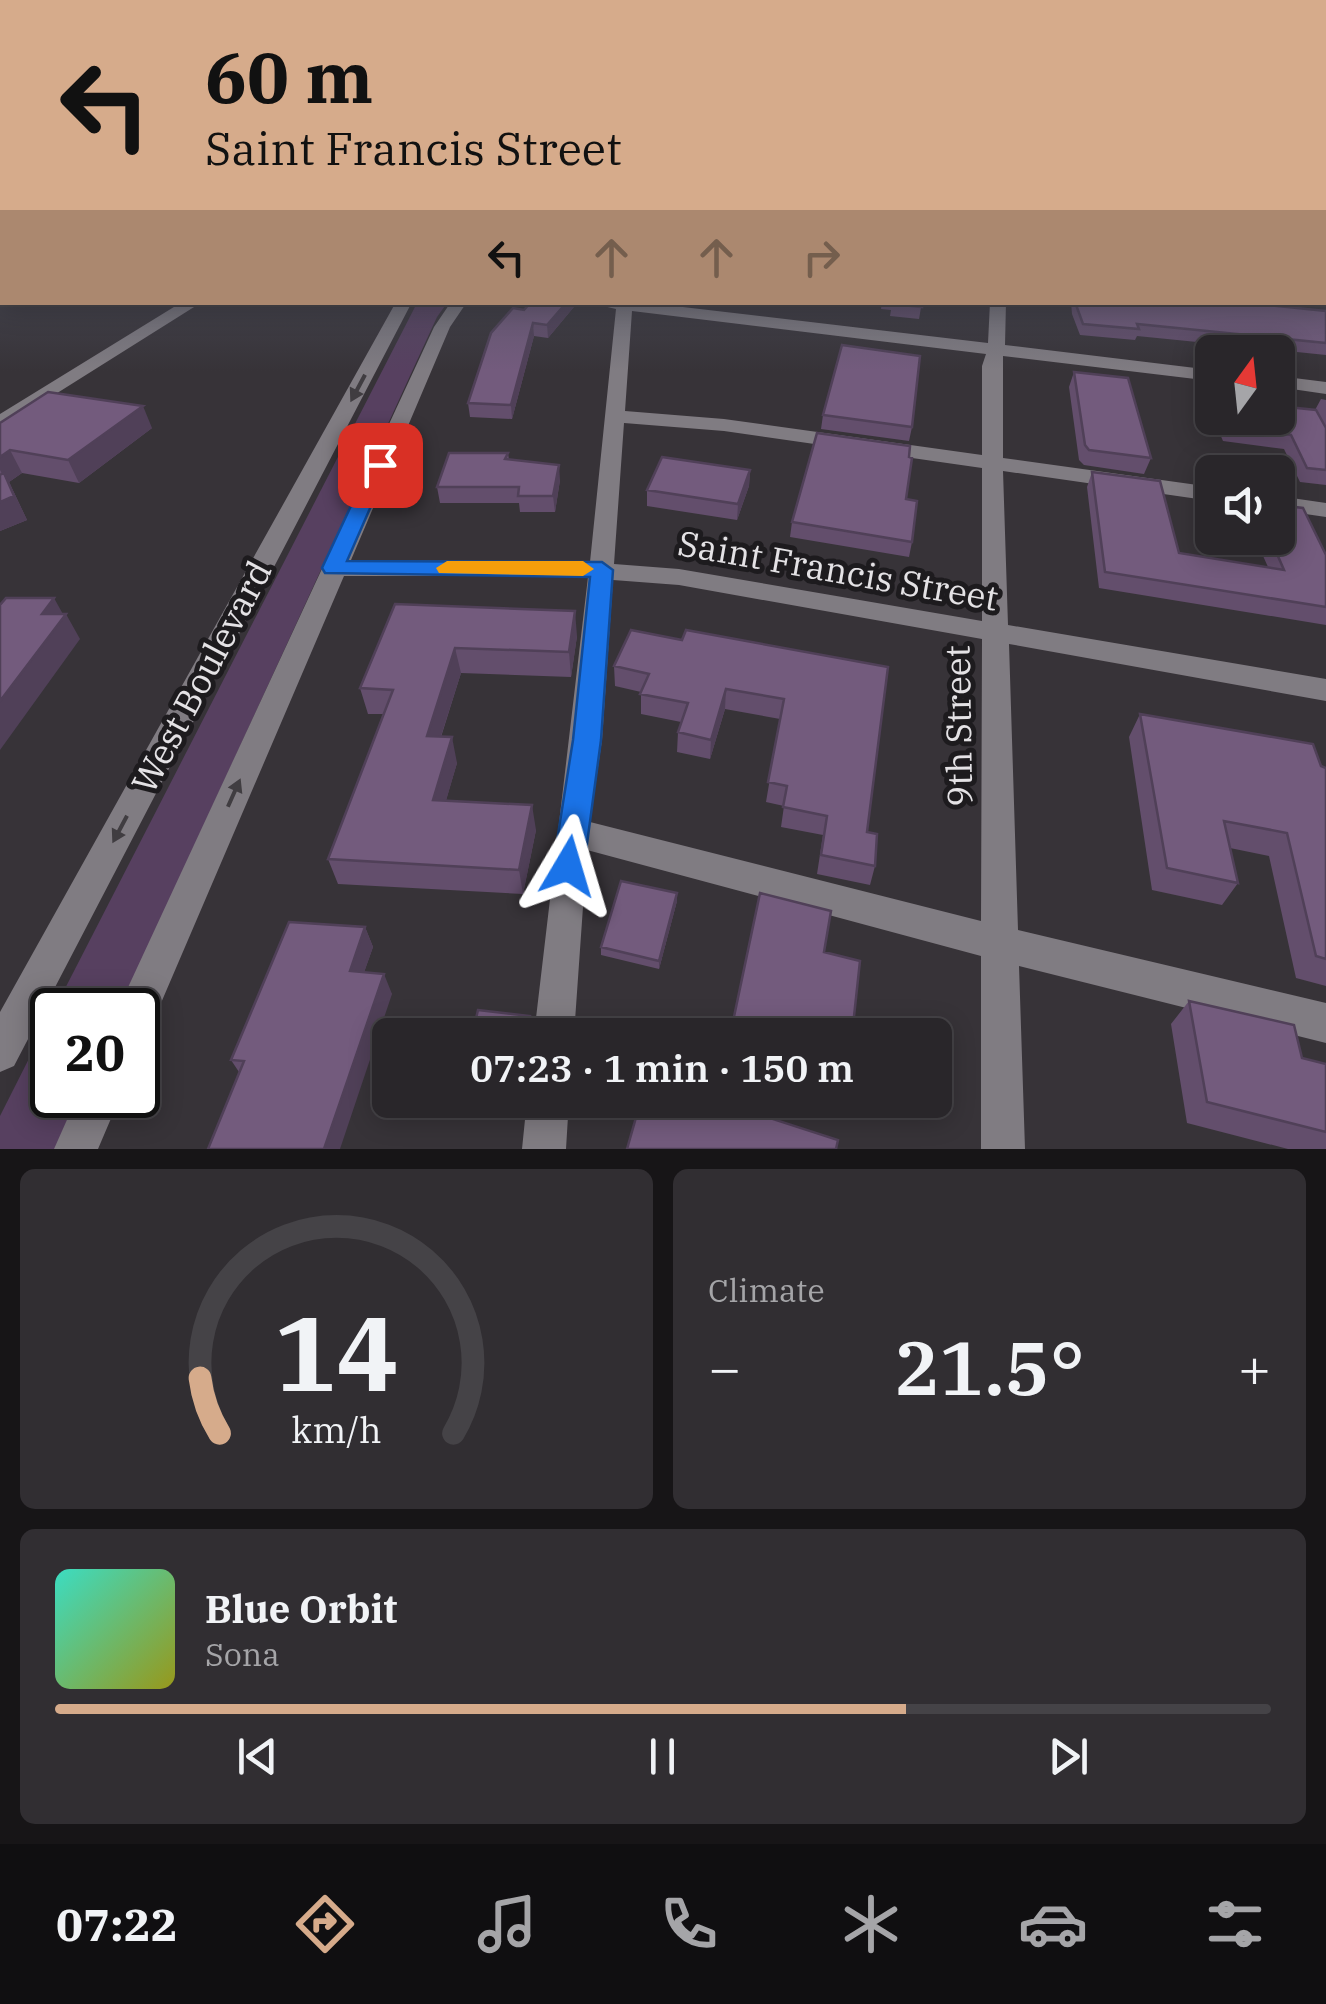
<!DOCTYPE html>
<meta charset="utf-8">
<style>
body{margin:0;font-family:"IBM Plex Serif",serif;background:#312e32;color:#f1f3f6;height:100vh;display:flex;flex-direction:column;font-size:38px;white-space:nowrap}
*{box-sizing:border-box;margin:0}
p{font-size:32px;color:#a5a5a8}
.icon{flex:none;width:55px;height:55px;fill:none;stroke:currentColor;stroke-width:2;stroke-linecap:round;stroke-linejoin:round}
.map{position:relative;height:1149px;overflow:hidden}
.details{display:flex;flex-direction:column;gap:20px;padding:20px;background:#171517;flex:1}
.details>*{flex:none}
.guide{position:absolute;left:0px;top:0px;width:1328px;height:305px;box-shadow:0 5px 25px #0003,0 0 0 2px #454347;background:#d6ab8b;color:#111;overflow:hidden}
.needle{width:65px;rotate:15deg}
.fabs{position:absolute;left:1195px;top:335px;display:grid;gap:20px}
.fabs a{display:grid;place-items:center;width:100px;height:100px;border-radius:15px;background:#29262a;box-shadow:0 5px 25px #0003,0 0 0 2px #454347;font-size:50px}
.speed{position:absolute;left:30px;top:988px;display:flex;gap:20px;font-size:50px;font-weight:700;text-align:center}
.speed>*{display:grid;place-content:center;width:130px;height:130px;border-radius:50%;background:#29262a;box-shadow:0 5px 25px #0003,0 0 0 2px #454347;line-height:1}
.speed .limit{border:5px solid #111;border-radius:15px;background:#fff;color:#111}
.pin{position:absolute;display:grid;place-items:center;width:85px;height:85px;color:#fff;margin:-42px;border-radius:20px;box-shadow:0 5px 15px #0006}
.me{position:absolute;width:110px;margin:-55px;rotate:7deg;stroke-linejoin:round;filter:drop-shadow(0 0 8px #0008)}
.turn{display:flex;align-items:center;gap:35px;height:210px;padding:0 40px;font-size:45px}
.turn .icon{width:130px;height:130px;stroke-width:2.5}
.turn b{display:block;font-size:70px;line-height:85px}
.lanes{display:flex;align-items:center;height:95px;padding:0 40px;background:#0003;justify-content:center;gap:50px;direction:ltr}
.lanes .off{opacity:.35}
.big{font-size:75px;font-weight:600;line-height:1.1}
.details .widget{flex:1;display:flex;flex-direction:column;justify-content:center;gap:15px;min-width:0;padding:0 35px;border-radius:15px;background:#312e32}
.details .dial{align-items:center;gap:0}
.dial svg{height:260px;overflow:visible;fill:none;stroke:#454347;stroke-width:7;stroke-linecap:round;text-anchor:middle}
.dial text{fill:#f1f3f6;stroke:none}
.song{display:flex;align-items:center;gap:30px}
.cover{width:120px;height:120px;border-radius:15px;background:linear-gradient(135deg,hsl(170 70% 55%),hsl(60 70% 35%))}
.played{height:10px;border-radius:5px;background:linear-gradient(90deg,#d6ab8b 70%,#454347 70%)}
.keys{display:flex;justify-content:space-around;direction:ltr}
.heat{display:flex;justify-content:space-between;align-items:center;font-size:55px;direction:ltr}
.details .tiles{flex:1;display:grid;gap:20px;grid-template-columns:1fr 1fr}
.widget:last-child{grid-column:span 2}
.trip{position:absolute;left:372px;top:1018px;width:580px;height:100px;border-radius:15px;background:#29262a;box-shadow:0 5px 25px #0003,0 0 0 2px #454347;font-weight:600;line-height:100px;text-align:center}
.tab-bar{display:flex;height:160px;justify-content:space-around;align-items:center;background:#100f11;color:#a5a5a8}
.tab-bar .icon{width:70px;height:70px}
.tab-bar .current{color:#d6ab8b}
.tab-bar b{font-size:45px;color:#f1f3f6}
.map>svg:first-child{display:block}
</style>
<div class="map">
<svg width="1326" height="1149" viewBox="0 0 1326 1149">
<rect width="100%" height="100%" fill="#373338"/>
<!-- green -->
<path fill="#574060" d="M 417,303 L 447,303 L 437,317 L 119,1010 L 54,1010 Z
M 52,1013 L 52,1095 L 80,1095 L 55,1149 L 0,1149 L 0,1116 Z"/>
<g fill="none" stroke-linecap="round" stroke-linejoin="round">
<!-- minor -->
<path fill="#807c82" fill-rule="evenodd" d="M 0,243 L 2,243 L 2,251 L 0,251 Z
M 1325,243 L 1326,243 L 1326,251 L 1325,251 Z
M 182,302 L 202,302 L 0,429 L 0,414 Z
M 396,302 L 412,302 L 14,1066 L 0,1072 L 0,1012 Z
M 451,302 L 467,302 L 450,327 L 351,560 L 590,562 L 616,309 L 586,302 L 640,302 L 988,343 L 990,302 L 1006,302 L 1005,345 L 1212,370 L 1212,381 L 1003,356 L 1003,458 L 1212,487 L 1212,501 L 1003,471 L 1008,625 L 1326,679 L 1326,701 L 1009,644 L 1018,930 L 1326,1003 L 1326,1043 L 1019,966 L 1025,1149 L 981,1149 L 981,956 L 587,850 L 574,1035 L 534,1035 L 588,577 L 570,576 L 344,576 L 152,1024 L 138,1029 L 138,1010 L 118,1010 L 124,996 L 434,327 ZM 632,311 L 986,354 L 982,366 L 982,455 L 724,419 L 625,411 ZM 624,423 L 724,431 L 982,468 L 982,621 L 679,569 L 614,564 ZM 613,580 L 679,585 L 982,639 L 981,921 L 590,822 L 602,740 Z
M 1278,376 L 1326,382 L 1326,394 L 1278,387 Z
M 1278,496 L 1326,503 L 1326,517 L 1278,510 Z
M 78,1095 L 121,1095 L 98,1149 L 54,1149 Z
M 527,1100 L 569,1100 L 566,1149 L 522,1149 Z"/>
</g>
<!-- wall -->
<path fill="#634e6c" d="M 1325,256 L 1326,305 L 1300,302 L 1325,302 Z
M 578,302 L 548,338 L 534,336 L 512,419 L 470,417 L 468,403 L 524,310 Z
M 882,302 L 922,302 L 919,319 L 890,316 L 891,310 L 881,309 Z
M 1071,302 L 1240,302 L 1326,311 L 1326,355 L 1137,336 L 1135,340 L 1080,335 L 1072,314 Z
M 1074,372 L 1151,458 L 1144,474 L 1084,465 L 1079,460 L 1069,387 Z
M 1212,391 L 1212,417 L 1207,404 Z
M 1321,399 L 1326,400 L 1326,485 L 1300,482 L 1284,449 L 1223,441 L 1213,418 L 1278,418 L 1315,410 Z
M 823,415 L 912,427 L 909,441 L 821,429 Z
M 0,423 L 152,428 L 79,483 L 22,473 L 9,482 L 27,520 L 0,531 Z
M 508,453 L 509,460 L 560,480 L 555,512 L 520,512 L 519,503 L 440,503 L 437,487 Z
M 750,470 L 749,486 L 737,520 L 647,506 L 647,490 Z
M 1092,472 L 1179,553 L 1268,567 L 1255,538 L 1278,538 L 1326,555 L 1326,625 L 1099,588 L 1087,487 Z
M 792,522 L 912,542 L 909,557 L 790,537 Z
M 395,604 L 577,636 L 571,677 L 461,673 L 441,737 L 457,763 L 446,800 L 536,830 L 523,894 L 338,884 L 328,859 L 384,714 L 368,714 L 360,688 Z
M 682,640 L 888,667 L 867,832 L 875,866 L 870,885 L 817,874 L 823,835 L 781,827 L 784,806 L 766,802 L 780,719 L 725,709 L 710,759 L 677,752 L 678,732 L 681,722 L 641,714 L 641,692 L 615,686 L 614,666 Z
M 1140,714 L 1326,768 L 1326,986 L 1296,978 L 1269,856 L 1230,848 L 1238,883 L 1222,905 L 1152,890 L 1129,737 Z
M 677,901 L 659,969 L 601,955 L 601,947 Z
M 365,927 L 373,947 L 364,972 L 392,994 L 239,1072 L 231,1060 Z
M 1189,1001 L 1302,1058 L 1326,1064 L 1326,1149 L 1288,1149 L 1187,1123 L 1171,1024 Z"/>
<!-- shaded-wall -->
<path fill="#504058" d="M 567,302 L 578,302 L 548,338 L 547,325 Z
M 533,323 L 534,336 L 512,419 L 511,405 Z
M 143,406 L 152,428 L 79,483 L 68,460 Z
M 10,450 L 22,473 L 9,482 L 27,520 L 0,531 L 0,502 L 7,483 L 0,470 L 0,457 Z
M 559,465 L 560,480 L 555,512 L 553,496 Z
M 750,470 L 749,486 L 737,520 L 738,504 Z
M 54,598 L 64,616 L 66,614 L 80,639 L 0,750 L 0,701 L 42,614 Z
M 575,611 L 577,636 L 571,677 L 569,652 Z
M 455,648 L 461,673 L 433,761 L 427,736 Z
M 726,689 L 725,709 L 710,759 L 711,740 Z
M 452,737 L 457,763 L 439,825 L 433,800 Z
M 532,805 L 536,830 L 523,894 L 519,870 Z
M 677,893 L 677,901 L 659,969 L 659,961 Z
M 365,927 L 373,947 L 358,990 L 350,971 Z
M 384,974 L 392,994 L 340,1149 L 324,1149 Z
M 530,1016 L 532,1023 L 530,1035 L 527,1035 Z"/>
<!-- building -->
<path fill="#735b7d" stroke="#504058" stroke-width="2.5" d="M 1325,256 L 1326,256 L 1326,294 L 1325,294 Z
M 531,302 L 567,302 L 547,325 L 533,323 L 511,405 L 468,403 L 491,333 L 513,308 L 524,310 Z
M 893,302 L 922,302 L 922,307 L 892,304 Z
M 1240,302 L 1326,311 L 1326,343 L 1137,324 L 1139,329 L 1083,324 L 1075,302 Z
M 842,345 L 920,356 L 912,427 L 823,415 Z
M 1074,372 L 1128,378 L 1151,458 L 1089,450 L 1085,445 Z
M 48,392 L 143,406 L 68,460 L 10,450 L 0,457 L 0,423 Z
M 1278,406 L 1316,410 L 1326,428 L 1326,470 L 1307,468 L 1291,435 L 1229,427 L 1224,418 L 1278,418 Z
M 817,433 L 910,446 L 909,457 L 912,458 L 906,499 L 917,501 L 912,542 L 792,522 Z
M 449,453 L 508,453 L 505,459 L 559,465 L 553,496 L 518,496 L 519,487 L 437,487 Z
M 662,457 L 750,470 L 738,504 L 647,490 Z
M 1092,472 L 1160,481 L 1179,553 L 1284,570 L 1270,538 L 1278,538 L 1278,505 L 1303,508 L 1326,555 L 1326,607 L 1105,572 Z
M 4,473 L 14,496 L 0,502 L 0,475 Z
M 6,598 L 54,598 L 42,614 L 66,614 L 0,701 L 0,605 Z
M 395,604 L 575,611 L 569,652 L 455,648 L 427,736 L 452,737 L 433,800 L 532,805 L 519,870 L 328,859 L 393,690 L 360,688 Z
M 631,630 L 682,640 L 686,630 L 888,667 L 867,832 L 877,834 L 875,866 L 821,855 L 827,816 L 783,807 L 787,786 L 768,782 L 784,699 L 726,689 L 711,740 L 678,732 L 688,703 L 640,694 L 649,674 L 614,666 Z
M 1140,714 L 1313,744 L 1321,766 L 1326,768 L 1326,959 L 1316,956 L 1287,833 L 1224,821 L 1238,883 L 1167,868 Z
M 621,881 L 677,893 L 659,961 L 601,947 Z
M 760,893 L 831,911 L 824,952 L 860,961 L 852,1035 L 744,1035 L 731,1031 Z
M 289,922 L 365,927 L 350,971 L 384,974 L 324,1149 L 208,1149 L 244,1061 L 231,1060 Z
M 1189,1001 L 1294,1025 L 1302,1058 L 1326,1064 L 1326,1132 L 1207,1102 Z
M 478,1010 L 530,1016 L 527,1035 L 472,1035 Z
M 641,1100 L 714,1100 L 838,1140 L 836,1149 L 627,1149 Z"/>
<!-- one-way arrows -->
<defs><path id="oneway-solid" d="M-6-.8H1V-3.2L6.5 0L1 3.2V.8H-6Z" transform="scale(2.5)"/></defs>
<g fill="#403d41">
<use href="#oneway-solid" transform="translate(358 388) rotate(118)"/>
<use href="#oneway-solid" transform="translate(234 793) rotate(-66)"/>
<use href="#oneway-solid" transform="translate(120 829) rotate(118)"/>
</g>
<!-- sky -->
<linearGradient id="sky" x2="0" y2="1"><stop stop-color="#1e1c1f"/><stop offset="0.57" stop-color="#4d505e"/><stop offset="1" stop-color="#4d505e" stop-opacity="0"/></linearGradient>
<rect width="1326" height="371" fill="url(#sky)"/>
<!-- route -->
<path fill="#1a73e8" stroke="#114b97" stroke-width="2.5" d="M 380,459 L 389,465 L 347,561 L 602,562 L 613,570 L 601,740 L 584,866 L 580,876 L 568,880 L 557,876 L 553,866 L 573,740 L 590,577 L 325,573 L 322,568 L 370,465 Z"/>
<!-- slow -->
<path fill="#f59e0b" d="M 447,561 L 583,561 L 594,569 L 583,576 L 439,573 L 436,568 Z"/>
<g text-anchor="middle" stroke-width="10" stroke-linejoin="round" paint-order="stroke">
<!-- street labels -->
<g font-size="35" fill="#e4e2e5" stroke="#1d1b1e">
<text transform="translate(838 571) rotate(10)" y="12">Saint Francis Street</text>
<text transform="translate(202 677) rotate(-62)" y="12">West Boulevard</text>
<text transform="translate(959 726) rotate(-91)" y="12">9th Street</text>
</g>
</g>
</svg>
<div class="fabs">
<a><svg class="needle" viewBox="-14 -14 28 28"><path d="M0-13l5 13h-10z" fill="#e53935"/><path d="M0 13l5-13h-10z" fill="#a5a5a8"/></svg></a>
<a><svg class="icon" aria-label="sound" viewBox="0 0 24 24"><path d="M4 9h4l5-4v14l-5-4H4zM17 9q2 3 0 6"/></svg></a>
</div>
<div class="speed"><div class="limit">20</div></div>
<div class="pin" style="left:380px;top:465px;background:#d93025"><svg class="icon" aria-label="arrive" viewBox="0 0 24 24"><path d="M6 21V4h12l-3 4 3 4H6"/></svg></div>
<svg class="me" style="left:568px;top:866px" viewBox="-20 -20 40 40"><path d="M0-17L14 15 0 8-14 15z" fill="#1a73e8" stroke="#fff" stroke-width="4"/></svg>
<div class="trip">07:23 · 1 min · 150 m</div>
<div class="guide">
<div class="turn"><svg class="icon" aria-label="left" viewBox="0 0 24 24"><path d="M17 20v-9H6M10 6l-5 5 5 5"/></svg><div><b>60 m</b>Saint Francis Street</div></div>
<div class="lanes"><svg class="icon" aria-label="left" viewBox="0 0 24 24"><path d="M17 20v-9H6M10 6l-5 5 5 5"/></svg><svg class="icon off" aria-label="ahead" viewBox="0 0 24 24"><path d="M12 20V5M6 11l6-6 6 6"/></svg><svg class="icon off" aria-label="ahead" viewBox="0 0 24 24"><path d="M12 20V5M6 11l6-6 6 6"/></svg><svg class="icon off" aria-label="right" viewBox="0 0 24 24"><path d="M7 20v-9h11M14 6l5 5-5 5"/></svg></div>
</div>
</div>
<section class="details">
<div class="tiles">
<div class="widget dial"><svg viewBox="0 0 100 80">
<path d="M14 69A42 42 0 1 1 86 69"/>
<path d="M14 69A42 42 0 0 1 8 52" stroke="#d6ab8b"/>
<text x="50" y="56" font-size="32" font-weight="700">14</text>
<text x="50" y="72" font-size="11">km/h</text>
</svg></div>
<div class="widget"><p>Climate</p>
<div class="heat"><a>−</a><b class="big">21.5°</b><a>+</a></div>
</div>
<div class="widget">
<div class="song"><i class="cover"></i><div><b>Blue Orbit</b><p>Sona</p></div></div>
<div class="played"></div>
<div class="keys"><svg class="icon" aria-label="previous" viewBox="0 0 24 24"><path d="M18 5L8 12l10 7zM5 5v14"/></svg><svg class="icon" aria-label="pause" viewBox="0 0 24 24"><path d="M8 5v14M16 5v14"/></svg><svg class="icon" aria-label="next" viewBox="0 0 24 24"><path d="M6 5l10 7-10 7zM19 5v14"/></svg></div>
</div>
</div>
</section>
<nav class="tab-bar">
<b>07:22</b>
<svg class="icon current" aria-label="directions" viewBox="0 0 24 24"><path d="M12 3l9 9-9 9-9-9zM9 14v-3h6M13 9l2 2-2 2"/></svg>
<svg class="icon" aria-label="music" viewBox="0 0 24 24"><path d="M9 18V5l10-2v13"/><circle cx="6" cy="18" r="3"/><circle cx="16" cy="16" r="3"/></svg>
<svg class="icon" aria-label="phone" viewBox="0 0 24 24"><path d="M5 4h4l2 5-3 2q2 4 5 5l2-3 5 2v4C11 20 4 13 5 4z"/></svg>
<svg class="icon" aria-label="climate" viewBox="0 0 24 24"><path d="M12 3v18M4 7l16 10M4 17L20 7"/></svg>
<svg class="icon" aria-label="car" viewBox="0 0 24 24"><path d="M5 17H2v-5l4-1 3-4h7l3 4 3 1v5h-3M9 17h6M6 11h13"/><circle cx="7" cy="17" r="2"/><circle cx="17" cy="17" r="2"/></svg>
<svg class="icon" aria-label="filters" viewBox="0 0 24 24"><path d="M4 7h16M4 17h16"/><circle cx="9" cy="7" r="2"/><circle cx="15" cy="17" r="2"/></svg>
</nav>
